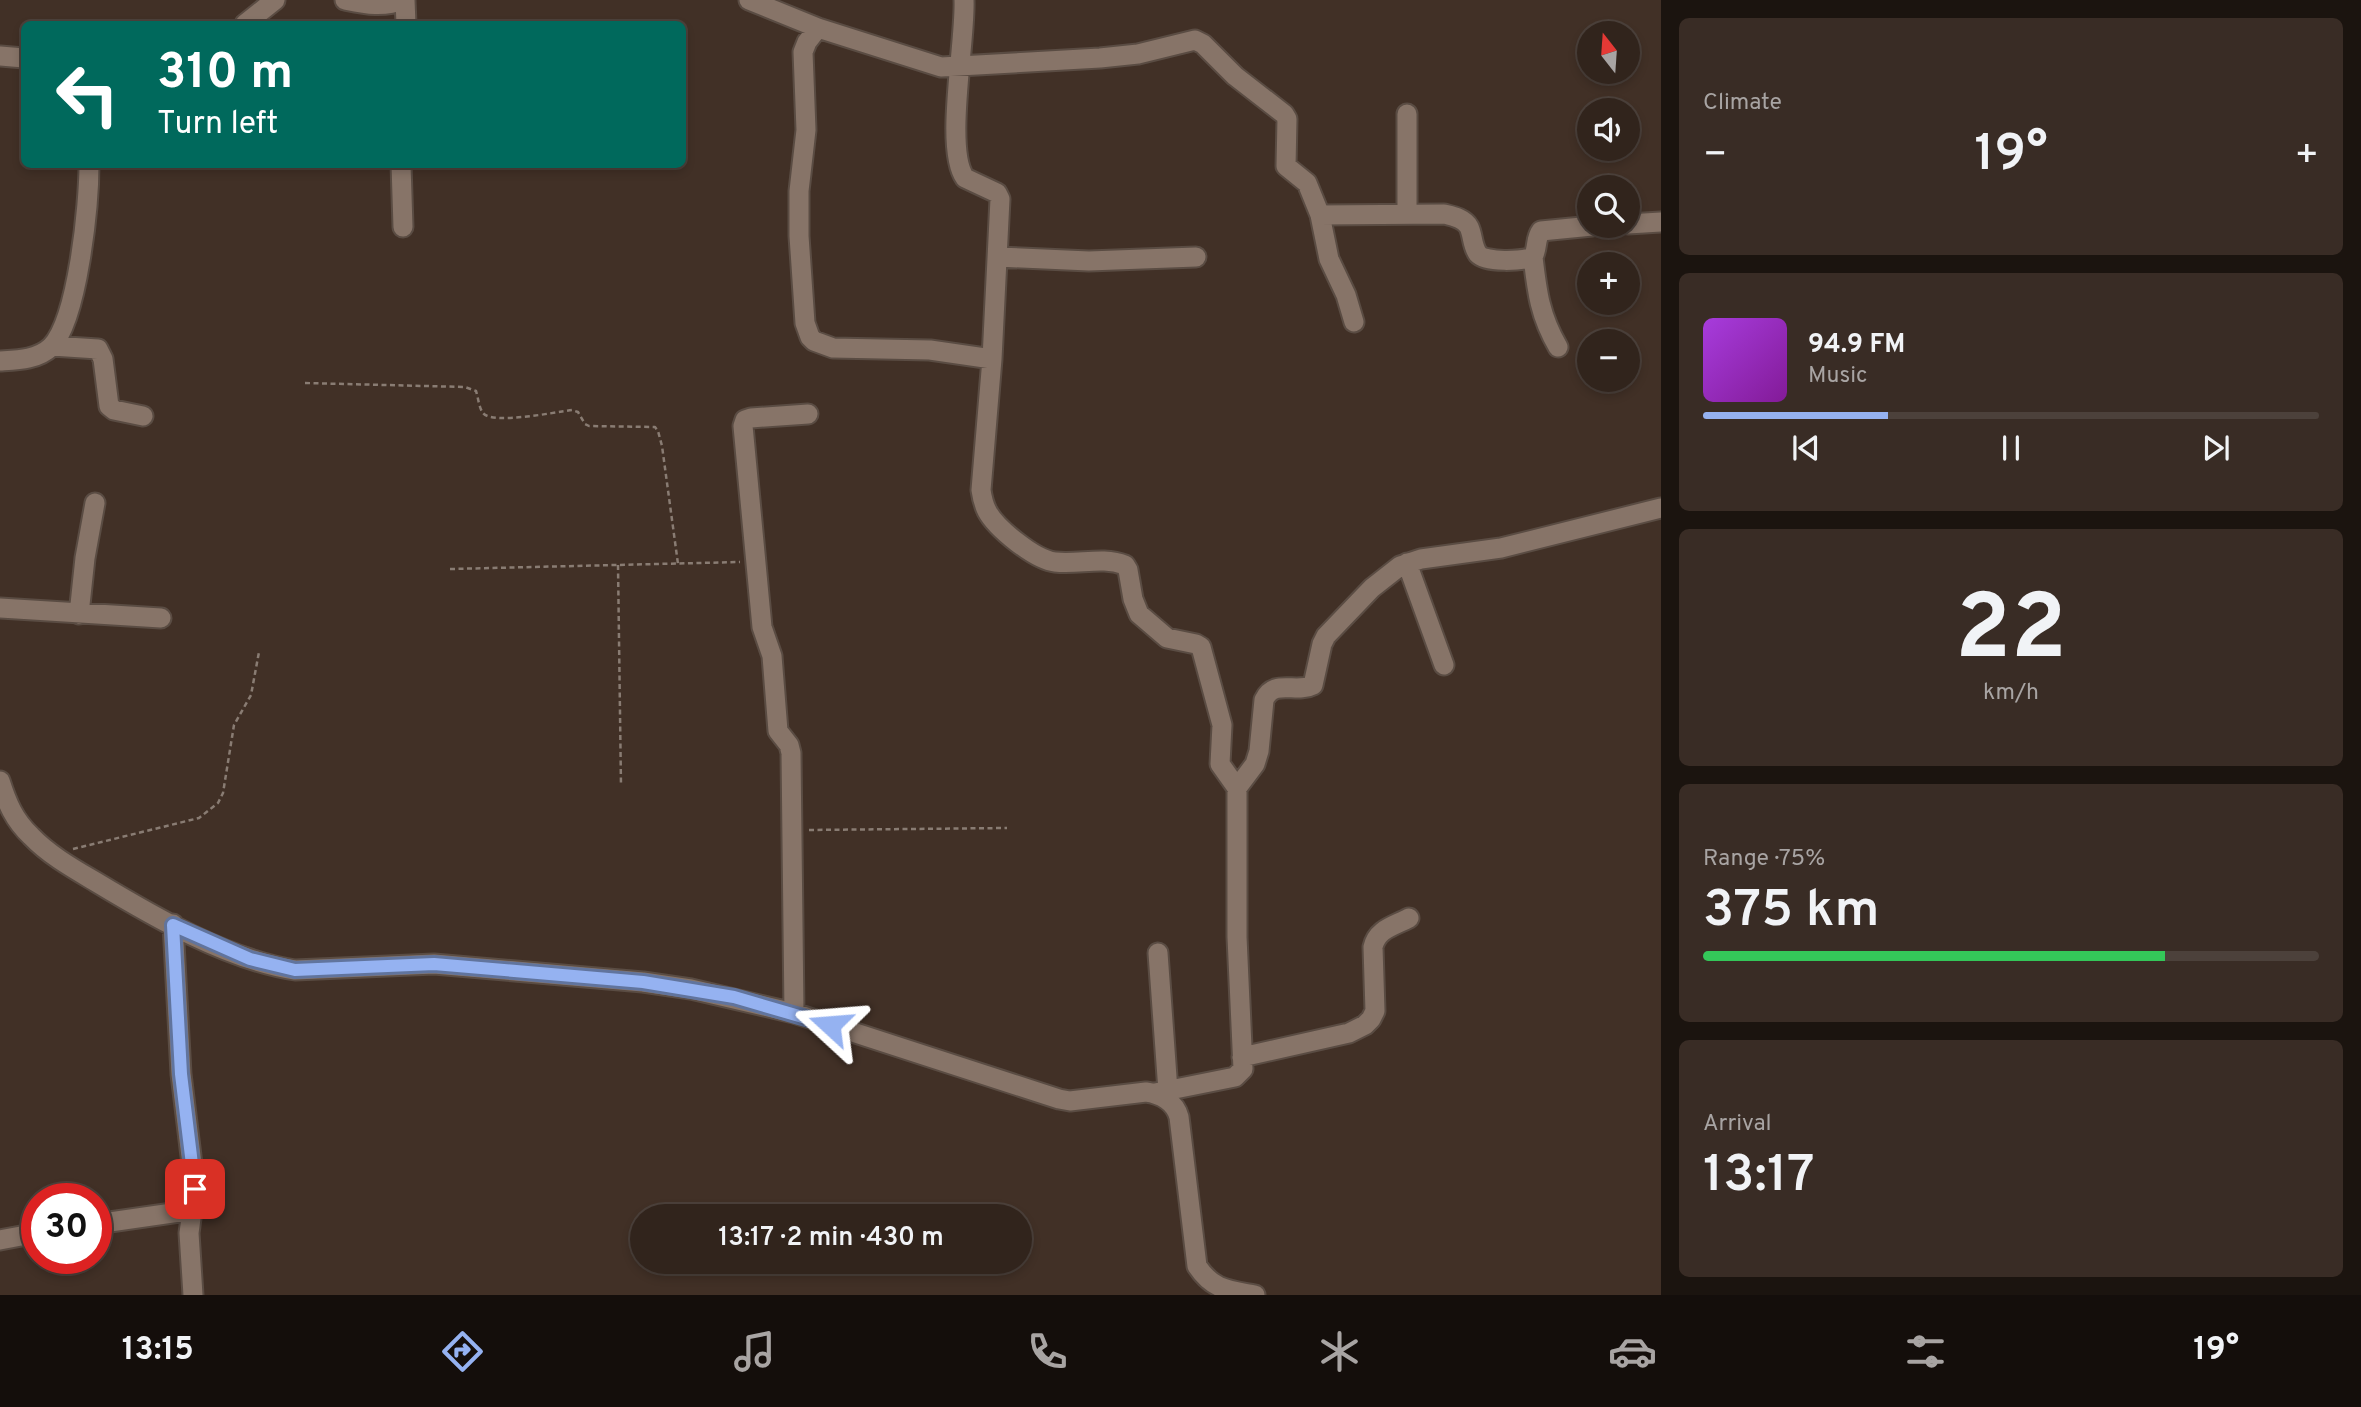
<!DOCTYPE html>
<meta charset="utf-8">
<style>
body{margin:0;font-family:Overpass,sans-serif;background:#392c25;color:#f1f3f6;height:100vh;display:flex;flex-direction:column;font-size:26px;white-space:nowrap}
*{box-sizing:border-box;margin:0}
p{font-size:23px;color:#a8a4a3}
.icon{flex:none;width:38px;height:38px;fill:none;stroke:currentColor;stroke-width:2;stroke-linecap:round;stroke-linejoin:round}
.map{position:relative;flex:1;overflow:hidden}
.panel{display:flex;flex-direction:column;gap:18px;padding:18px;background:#1b140f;width:700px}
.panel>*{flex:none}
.hud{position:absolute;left:21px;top:21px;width:665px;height:147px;border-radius:10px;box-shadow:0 4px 10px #0003,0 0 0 2px #4c413b;background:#00695c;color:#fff;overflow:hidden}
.needle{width:46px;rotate:343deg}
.buttons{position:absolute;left:1577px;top:21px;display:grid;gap:14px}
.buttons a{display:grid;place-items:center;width:63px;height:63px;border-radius:50%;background:#31241c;box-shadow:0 4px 10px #0003,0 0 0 2px #4c413b;font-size:35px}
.speed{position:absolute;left:21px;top:1183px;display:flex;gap:14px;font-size:35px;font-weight:700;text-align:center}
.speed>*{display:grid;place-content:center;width:91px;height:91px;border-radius:50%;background:#31241c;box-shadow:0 4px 10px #0003,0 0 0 2px #4c413b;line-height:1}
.speed .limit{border:10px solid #d22;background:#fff;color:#111}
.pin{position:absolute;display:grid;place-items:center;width:60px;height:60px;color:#fff;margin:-30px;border-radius:14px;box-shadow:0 4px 10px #0006}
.me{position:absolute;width:77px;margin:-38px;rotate:289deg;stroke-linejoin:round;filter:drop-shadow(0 0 5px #0008)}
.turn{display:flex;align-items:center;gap:24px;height:147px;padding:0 21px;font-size:32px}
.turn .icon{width:91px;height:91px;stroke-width:2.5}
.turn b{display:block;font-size:49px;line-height:60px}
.big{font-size:52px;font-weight:600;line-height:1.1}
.panel .tile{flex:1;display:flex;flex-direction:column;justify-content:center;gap:10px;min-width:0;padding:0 24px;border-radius:10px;background:#392c25}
.panel .dial{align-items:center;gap:0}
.dial b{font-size:91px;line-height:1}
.song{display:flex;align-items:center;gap:21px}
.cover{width:84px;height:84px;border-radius:10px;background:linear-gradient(135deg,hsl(280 70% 55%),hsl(290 70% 35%))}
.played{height:7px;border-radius:4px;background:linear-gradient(90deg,#95b2f1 30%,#4c413b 30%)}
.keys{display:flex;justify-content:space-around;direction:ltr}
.heat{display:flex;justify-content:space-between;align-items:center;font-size:38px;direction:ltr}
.charge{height:10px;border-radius:5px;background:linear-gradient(90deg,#34c759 75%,#4c413b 0)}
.trip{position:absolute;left:630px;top:1204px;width:402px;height:70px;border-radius:35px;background:#31241c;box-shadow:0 4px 10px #0003,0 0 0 2px #4c413b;font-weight:600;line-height:70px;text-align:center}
.menu{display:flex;height:112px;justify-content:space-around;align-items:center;background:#140e0b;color:#a8a4a3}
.menu .icon{width:49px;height:49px}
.menu .on{color:#95b2f1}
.menu b{font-size:32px;color:#f1f3f6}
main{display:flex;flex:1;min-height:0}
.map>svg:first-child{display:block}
</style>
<main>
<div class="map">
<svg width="1661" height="1295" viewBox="0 0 1661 1295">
<rect width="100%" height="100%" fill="#413026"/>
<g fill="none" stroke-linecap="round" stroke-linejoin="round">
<!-- minor casing -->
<g stroke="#5a4c43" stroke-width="23">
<path id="minor" d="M 345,0 C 365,4 383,8 403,0
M 405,0 L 406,24
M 749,0 L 818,28 L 941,67 L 1100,58 L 1138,54 L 1195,40 L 1203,44 L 1235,76 L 1284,114 L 1287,119 L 1286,166 L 1307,183 L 1320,215 L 1444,214 C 1452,216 1464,218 1469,227 C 1473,235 1472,246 1478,254 C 1486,263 1522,261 1533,257 C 1538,248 1535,239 1541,231 L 1592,226
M 964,0 C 966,40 944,149 965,178 L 997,193 L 1000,199 L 992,359 L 981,490 C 982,497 984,505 987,511 C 996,528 1035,560 1055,562 C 1079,565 1102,556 1125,565 L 1128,570 L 1133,599 L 1139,614 L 1167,638 L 1196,644 L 1201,647 L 1222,725 L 1220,764 L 1237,788
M 245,24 L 275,0
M 818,28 L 807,42 L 803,52 L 806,130 L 799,191 L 799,236 L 805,323 L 810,337 L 814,341 L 833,348 L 930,350 L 992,359
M 0,56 L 24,58
M 1407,114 L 1407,213
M 401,164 L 403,227
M 1320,215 L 1329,259 L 1346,295 L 1354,322
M 1628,224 L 1661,222
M 998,257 L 1089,261 L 1196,257
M 1533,257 C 1537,292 1540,316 1558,347
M 52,346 L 98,349 L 103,359 L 109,406 L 114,410 L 143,416
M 0,361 C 17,360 37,360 51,347 C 78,319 89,204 89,164
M 1407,563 L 1444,665
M 0,608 L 161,618
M 79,614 L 85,558 L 95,503
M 0,781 C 7,803 14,820 31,836 C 49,855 74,869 96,882 C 154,917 228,960 295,970 L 434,964 L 643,982 L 691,989 L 794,1013 L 1059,1099 L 1070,1101 L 1146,1092 C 1161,1094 1175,1102 1179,1117 L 1197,1266 C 1213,1290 1228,1290 1255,1295
M 173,924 L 181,1074 L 195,1189 L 189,1233 L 193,1295
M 1158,953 L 1168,1091
M 794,1013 L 791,753 L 789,745 L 778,731 L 772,656 L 762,627 L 743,426 L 745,420 L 751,418 L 808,414
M 1242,1057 L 1349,1033 L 1365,1025 L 1371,1019 L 1375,1011 L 1373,947 C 1377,929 1394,926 1409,918
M 1155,1093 L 1235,1077 L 1243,1069 L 1237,937 L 1237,788 L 1255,764 L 1259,751 L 1264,700 C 1274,678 1296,694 1313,685 L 1322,644 L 1326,636 L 1372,588 L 1400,566 L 1421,559 L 1501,548 L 1661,508
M 96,1224 L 193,1210
M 0,1240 L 37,1233"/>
</g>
<!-- path -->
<path stroke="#897c73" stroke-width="2.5" stroke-dasharray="5 3.5" stroke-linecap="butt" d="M 305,383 L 465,387 L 476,391 C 478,397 479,408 483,413 C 492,425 556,412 572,410 L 578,412 L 585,424 L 589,426 L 655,427 L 658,431 L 662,446 L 678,564
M 618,565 L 621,786
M 450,569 L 740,562
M 809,830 L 1007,828
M 73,849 L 199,818 L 218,803 L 223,793 L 234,725 L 251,695 L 259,652"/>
<!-- minor -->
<use href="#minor" stroke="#877468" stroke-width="19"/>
</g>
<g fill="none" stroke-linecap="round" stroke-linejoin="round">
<!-- route casing -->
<g stroke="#61749d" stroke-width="18">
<path id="route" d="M 195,1189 L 181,1074 L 173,925 L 250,959 L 295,970 L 434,964 L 643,982 L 734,997 L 830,1025"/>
</g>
<!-- route -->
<use href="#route" stroke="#95b2f1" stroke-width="12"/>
</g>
</svg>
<div class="buttons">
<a><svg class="needle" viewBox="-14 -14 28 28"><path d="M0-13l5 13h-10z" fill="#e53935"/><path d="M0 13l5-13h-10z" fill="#a8a4a3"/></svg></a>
<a><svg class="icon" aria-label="sound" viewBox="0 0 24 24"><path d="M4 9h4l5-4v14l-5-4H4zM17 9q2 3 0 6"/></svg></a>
<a><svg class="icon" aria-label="search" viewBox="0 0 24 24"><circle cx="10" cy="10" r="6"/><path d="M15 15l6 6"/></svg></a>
<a>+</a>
<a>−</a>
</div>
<div class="speed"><div class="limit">30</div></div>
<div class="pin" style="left:195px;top:1189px;background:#d93025"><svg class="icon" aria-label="arrive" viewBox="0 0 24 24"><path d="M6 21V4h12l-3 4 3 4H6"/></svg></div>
<svg class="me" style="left:830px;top:1025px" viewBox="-20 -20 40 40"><path d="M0-17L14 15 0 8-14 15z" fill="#95b2f1" stroke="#fff" stroke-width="4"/></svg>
<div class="trip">13:17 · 2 min · 430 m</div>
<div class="hud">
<div class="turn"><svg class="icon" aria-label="left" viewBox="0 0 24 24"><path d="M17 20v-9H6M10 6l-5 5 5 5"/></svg><div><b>310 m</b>Turn left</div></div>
</div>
</div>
<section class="panel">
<div class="tile"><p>Climate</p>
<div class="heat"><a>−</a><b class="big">19°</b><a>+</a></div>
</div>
<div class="tile">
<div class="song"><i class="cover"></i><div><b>94.9 FM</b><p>Music</p></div></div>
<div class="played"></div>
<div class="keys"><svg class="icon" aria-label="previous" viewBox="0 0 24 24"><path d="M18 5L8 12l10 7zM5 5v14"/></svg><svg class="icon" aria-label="pause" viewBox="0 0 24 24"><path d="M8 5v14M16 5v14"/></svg><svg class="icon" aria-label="next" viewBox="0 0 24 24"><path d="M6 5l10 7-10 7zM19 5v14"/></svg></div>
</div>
<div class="tile dial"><b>22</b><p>km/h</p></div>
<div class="tile"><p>Range · 75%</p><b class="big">375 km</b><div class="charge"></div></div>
<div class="tile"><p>Arrival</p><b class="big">13:17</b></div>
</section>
</main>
<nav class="menu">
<b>13:15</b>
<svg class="icon on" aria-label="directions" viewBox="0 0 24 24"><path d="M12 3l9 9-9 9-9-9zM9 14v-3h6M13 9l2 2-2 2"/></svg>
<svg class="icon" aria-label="music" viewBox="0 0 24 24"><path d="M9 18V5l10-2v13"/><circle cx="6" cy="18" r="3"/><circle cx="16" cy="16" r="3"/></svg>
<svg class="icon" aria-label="phone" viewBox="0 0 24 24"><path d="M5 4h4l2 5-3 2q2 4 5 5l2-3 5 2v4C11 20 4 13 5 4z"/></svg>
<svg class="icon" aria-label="climate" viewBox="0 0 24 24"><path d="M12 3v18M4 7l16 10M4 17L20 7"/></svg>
<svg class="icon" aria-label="car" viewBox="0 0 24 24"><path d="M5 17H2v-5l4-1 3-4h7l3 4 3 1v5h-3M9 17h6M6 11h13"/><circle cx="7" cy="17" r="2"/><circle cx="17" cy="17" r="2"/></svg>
<svg class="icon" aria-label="filters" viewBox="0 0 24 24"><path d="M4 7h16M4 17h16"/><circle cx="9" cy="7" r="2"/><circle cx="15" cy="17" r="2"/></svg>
<b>19°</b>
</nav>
